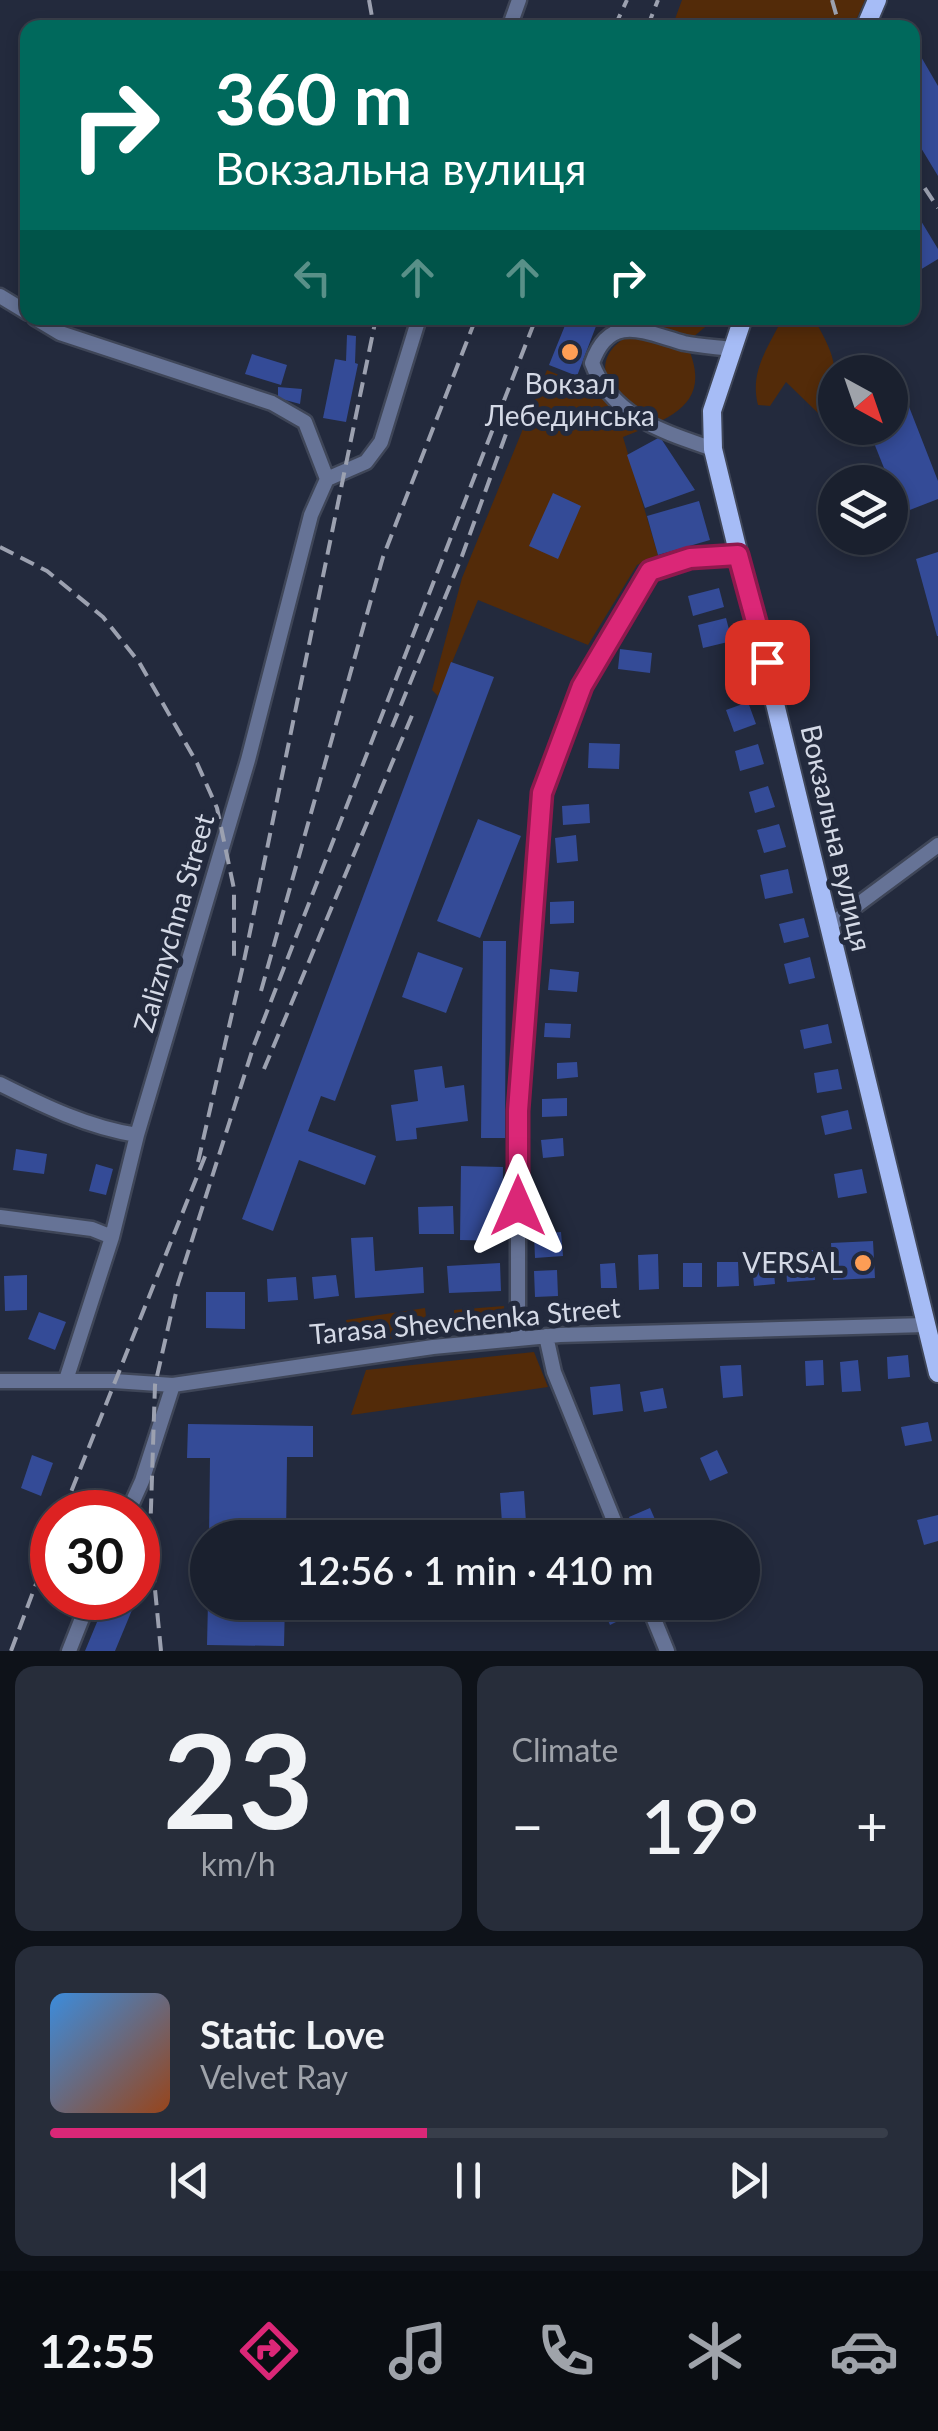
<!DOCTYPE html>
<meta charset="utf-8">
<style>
body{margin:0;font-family:Lato,sans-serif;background:#272d3a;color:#f1f3f6;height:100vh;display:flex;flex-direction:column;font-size:38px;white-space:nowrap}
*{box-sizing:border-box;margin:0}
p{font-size:32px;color:#9fa3aa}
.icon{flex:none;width:55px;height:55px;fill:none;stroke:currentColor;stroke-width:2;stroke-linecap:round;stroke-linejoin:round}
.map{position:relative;height:1651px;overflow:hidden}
.details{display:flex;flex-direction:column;gap:15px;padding:15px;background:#0e1219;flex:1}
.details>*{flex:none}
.top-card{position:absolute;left:20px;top:20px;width:900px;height:305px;border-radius:20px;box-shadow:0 5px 15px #0003,0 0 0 2px #383e4a;background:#00695c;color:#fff;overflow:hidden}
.needle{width:65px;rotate:140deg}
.controls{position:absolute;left:818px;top:355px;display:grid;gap:20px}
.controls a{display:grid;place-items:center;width:90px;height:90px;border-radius:50%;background:#1a202e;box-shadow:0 5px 15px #0003,0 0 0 2px #383e4a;font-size:50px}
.speed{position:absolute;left:30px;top:1490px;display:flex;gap:20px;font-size:50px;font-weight:700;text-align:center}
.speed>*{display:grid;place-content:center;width:130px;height:130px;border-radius:50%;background:#1a202e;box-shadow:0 5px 15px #0003,0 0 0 2px #383e4a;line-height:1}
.speed .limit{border:15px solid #d22;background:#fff;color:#111}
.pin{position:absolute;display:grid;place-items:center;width:85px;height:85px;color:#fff;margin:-42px;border-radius:20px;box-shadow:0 5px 15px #0006}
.me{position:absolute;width:110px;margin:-55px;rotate:0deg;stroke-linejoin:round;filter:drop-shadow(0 0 8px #0008)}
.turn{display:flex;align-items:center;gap:35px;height:210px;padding:0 30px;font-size:45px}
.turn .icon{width:130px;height:130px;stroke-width:2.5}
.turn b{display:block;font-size:70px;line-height:85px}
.lanes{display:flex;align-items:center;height:95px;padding:0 30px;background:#0003;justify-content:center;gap:50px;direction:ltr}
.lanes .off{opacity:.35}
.big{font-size:75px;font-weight:600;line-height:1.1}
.details .tile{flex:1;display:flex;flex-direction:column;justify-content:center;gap:15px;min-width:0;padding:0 35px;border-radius:20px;background:#272d3a}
.details .dial{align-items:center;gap:0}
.dial b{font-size:130px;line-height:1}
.song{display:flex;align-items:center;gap:30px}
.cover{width:120px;height:120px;border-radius:15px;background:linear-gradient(135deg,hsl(210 70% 55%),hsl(20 70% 35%))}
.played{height:10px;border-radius:5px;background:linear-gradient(90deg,#db2777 45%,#383e4a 45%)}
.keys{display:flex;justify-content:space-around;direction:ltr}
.heat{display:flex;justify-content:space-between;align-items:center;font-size:55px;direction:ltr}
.details .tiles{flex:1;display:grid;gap:15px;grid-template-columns:1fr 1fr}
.tile:last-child{grid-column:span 2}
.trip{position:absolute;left:190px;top:1520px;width:570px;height:100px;border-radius:50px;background:#1a202e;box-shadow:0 5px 15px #0003,0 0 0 2px #383e4a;font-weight:600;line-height:100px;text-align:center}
.tabs{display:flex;height:160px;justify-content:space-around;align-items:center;background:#0a0d12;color:#9fa3aa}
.tabs .icon{width:70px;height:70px}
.tabs .current{color:#db2777}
.tabs b{font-size:45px;color:#f1f3f6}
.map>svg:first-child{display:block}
</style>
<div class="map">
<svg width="938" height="1651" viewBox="0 0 938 1651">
<rect width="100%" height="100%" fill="#232a3d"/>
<!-- green -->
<path fill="#532b09" d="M 682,0 L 865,0 L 853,27 L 672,27 Z
M 626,318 L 716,318 L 686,343 C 715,404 671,418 623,437 L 658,555 L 637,565 L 588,645 L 478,600 L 438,696 L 432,690 L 462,578 L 547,370 L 612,397 C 598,361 605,349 638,329 Z
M 779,325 L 818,326 C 838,362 841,377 818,413 L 786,382 L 770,406 L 758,405 C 750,374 765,352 779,325 Z
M 504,1306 L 506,1327 L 455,1332 L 454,1310 Z
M 425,1308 L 428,1333 L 351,1345 L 346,1320 Z
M 534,1352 L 548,1387 L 351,1415 L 366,1370 Z"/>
<!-- building -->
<path fill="#344b97" d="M 920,55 L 938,86 L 938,176 L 912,133 L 912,59 Z
M 912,206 L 938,249 L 938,259 L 915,273 Z
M 568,318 L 589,318 L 598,321 L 577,376 L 549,365 Z
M 347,335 L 356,336 L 355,363 L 358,364 L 346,422 L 323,418 L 335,359 L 346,361 Z
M 252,354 L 287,365 L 281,385 L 245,374 Z
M 278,387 L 302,389 L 300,404 L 278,398 Z
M 906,399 L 938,481 L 938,499 L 902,513 L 868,428 L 890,428 L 890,405 Z
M 660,437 L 695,490 L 645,508 L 627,455 Z
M 553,493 L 581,506 L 558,559 L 529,546 Z
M 699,501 L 710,540 L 658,555 L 647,516 Z
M 938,552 L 938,636 L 937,636 L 916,559 Z
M 719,588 L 724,607 L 693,616 L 688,596 Z
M 726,618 L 732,641 L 703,648 L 698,625 Z
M 620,649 L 652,653 L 650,673 L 618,669 Z
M 451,662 L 494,677 L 335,1101 L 321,1096 L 308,1131 L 376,1156 L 365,1185 L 299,1160 L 273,1231 L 242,1219 Z
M 748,702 L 756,724 L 734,732 L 726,710 Z
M 589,743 L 620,744 L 619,769 L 588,768 Z
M 758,744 L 764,764 L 740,771 L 735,751 Z
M 768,786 L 775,807 L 755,813 L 749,792 Z
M 589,804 L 590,823 L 563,825 L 562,806 Z
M 478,819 L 521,836 L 480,938 L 437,921 Z
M 779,824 L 786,847 L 764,853 L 757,830 Z
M 576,835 L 578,861 L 557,863 L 555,838 Z
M 788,869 L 793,893 L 765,899 L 760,875 Z
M 574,901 L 574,923 L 550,924 L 550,902 Z
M 804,918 L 809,937 L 784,943 L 779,924 Z
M 483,941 L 506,941 L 505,1138 L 481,1138 Z
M 418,952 L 463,968 L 446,1013 L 402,997 Z
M 810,957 L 815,978 L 789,984 L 784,964 Z
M 550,969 L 579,972 L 577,992 L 548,990 Z
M 545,1023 L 571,1024 L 570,1038 L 544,1037 Z
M 828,1024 L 832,1043 L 804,1049 L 800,1030 Z
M 577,1062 L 578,1077 L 557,1079 L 557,1063 Z
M 442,1066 L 445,1088 L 464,1085 L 468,1121 L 416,1128 L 417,1139 L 396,1141 L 391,1105 L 418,1101 L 414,1070 Z
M 838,1069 L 842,1089 L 817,1093 L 814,1073 Z
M 567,1098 L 567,1116 L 542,1117 L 542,1099 Z
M 848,1110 L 852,1129 L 825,1135 L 821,1116 Z
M 563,1138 L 564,1156 L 543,1158 L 541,1140 Z
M 16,1149 L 47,1154 L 44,1174 L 13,1170 Z
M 96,1164 L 113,1169 L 106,1195 L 89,1191 Z
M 461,1166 L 503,1167 L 502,1241 L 460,1240 Z
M 862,1169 L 867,1193 L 838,1198 L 834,1174 Z
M 453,1206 L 454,1234 L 419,1234 L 418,1207 Z
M 561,1232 L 563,1256 L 535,1258 L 534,1234 Z
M 373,1237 L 375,1271 L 423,1267 L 424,1293 L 355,1298 L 351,1238 Z
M 873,1241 L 875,1278 L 833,1280 L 831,1243 Z
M 813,1250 L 815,1280 L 787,1282 L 785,1252 Z
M 658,1254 L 659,1289 L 639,1290 L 638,1255 Z
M 773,1261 L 775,1284 L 754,1286 L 752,1263 Z
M 717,1262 L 738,1262 L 739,1286 L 717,1287 Z
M 500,1263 L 501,1291 L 449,1293 L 447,1266 Z
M 615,1263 L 617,1288 L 601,1288 L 600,1264 Z
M 683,1263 L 702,1263 L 702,1287 L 683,1287 Z
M 557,1270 L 558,1296 L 535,1297 L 534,1271 Z
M 27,1275 L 27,1310 L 5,1311 L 4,1276 Z
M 336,1275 L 339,1296 L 314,1299 L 312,1277 Z
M 296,1277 L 298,1300 L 268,1302 L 267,1279 Z
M 206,1292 L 245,1292 L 245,1329 L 206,1328 Z
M 39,1312 L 66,1322 L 55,1350 L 28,1339 Z
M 908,1355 L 910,1377 L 888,1379 L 887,1357 Z
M 823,1360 L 824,1385 L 806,1386 L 805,1361 Z
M 858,1360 L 861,1391 L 842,1392 L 840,1362 Z
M 741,1365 L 743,1396 L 723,1398 L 720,1366 Z
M 620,1384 L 623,1411 L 593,1415 L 590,1387 Z
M 663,1388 L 667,1408 L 644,1412 L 640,1392 Z
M 928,1422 L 932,1441 L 905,1446 L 901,1427 Z
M 188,1424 L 313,1426 L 313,1457 L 287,1457 L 286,1538 L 209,1538 L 210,1458 L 187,1458 Z
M 717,1450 L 728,1473 L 710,1481 L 700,1458 Z
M 32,1455 L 53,1463 L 41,1496 L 21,1488 Z
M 524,1491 L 527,1538 L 503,1538 L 500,1493 Z
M 650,1508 L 657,1524 L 636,1533 L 629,1517 Z
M 938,1515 L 938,1541 L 924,1545 L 917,1520 Z
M 107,1598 L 137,1598 L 115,1651 L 85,1651 Z
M 208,1602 L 285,1602 L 284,1646 L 207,1645 Z
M 600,1602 L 626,1602 L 632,1614 L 610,1625 Z
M 666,1602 L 699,1602 L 701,1607 L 671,1617 Z"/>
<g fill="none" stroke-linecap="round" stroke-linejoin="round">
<!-- minor casing -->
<g stroke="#3f4658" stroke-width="19">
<path id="minor" d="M 509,28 L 519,0
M 0,296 L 28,313
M 35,318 L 60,333 L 272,403 L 305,422 L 327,479
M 713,449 C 664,432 612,417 592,363 C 610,312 644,332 684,343 C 699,346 716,347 732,349
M 829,926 L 938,845
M 0,1084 C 44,1106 87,1127 137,1135
M 0,1217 L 92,1229 L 112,1237
M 546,1336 L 554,1372 L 621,1538
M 518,1339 L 518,1111 L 542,793 L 582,686 L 650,571 L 690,558 L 738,555
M 66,1380 L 112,1237 L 137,1135 L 248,760 L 311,515 L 327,479 L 366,462 L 381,442 L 419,318
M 0,1381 L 114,1381 L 173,1385 L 433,1347 L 560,1335 L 926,1325
M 128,1512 L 142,1481 L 173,1385
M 647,1602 L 667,1651
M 69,1651 L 90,1598"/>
</g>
<!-- major casing -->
<g stroke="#3f4658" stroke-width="22">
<path id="major" d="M 865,28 L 877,0
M 743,318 L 712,411 L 713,449 L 938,1373"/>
</g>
<!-- minor -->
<use href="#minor" stroke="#667396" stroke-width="14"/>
<!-- major -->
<use href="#major" stroke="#a6bcf6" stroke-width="18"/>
<!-- rail -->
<path stroke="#9ca1b0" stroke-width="4" stroke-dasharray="15 8" stroke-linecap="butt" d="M 369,0 L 374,28
M 832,0 L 840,28
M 614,28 L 627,0
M 647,28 L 658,0
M 912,169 L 938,208
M 0,547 L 47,571 L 103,617 L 139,662 L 197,763 L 217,808 L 234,889 L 234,960
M 392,727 L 462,556 L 506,434
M 261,991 L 383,557 L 476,318
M 264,1069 L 413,713
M 198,1162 L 244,961 L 376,318
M 63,1512 L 208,1149
M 11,1651 L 52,1541
M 161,1651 L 150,1538 L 155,1385 L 178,1284 L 254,1045 L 536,318"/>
</g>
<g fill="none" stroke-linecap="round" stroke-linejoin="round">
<!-- route casing -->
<g stroke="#8e194d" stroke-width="25">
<path id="route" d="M 518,1206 L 518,1111 L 542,793 L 582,686 L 650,571 L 690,558 L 738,555 L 767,662"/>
</g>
<!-- route -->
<use href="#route" stroke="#db2777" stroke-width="18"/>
</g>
<!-- markers -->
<g fill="#fd9d55" stroke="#232a3d" stroke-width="4">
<circle cx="570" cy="352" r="10"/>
<circle cx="863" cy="1263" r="10"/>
</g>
<g text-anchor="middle" stroke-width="10" stroke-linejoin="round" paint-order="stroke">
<!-- poi labels -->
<g font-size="28" fill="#d4d9e6" stroke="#232a3d">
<text x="570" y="394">Вокзал<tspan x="570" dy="32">Лебединська</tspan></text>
<text x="843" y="1273" text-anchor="end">VERSAL</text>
</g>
<!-- street labels -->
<g font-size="28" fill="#d4d9e6" stroke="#232a3d">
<text transform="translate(836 838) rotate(77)" y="10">Вокзальна вулиця</text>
<text transform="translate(174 923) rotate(-74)" y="10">Zaliznychna Street</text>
<text transform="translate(465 1321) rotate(-5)" y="10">Tarasa Shevchenka Street</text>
</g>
</g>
</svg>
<div class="controls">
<a><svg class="needle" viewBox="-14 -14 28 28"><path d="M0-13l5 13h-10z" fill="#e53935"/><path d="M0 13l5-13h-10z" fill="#9fa3aa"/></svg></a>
<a><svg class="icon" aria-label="layers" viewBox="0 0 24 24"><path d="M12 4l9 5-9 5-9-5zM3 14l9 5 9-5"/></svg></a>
</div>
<div class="speed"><div class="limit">30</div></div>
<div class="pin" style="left:767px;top:662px;background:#d93025"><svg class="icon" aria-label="arrive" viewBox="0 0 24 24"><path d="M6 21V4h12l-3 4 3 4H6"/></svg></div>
<svg class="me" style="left:518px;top:1206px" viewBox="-20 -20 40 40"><path d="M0-17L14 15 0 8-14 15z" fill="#db2777" stroke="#fff" stroke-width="4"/></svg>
<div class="trip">12:56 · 1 min · 410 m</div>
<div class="top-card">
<div class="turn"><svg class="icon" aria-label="right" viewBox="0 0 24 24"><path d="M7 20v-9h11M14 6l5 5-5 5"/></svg><div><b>360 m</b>Вокзальна вулиця</div></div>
<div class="lanes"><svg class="icon off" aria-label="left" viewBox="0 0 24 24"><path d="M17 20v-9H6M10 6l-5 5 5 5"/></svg><svg class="icon off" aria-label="ahead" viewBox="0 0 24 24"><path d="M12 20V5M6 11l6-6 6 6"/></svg><svg class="icon off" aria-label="ahead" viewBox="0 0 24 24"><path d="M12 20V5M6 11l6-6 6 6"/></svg><svg class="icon" aria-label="right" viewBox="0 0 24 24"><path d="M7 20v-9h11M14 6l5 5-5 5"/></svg></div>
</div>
</div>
<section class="details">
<div class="tiles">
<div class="tile dial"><b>23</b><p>km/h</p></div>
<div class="tile"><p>Climate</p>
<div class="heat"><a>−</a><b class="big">19°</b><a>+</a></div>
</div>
<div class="tile">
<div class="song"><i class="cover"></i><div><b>Static Love</b><p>Velvet Ray</p></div></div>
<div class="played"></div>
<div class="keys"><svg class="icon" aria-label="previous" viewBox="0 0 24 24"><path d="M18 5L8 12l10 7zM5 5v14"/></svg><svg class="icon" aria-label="pause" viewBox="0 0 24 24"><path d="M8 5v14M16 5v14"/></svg><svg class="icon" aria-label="next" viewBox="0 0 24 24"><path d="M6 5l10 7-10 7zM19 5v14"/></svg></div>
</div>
</div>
</section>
<nav class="tabs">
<b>12:55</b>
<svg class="icon current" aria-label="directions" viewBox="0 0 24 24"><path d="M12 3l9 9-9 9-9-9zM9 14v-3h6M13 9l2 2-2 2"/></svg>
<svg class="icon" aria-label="music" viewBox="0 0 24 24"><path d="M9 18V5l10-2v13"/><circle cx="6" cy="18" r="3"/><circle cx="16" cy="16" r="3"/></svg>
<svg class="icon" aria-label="phone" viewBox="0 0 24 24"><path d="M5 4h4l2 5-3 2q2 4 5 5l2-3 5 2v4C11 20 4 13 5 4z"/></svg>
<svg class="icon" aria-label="climate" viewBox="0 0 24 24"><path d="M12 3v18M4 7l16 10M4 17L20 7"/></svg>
<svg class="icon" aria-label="car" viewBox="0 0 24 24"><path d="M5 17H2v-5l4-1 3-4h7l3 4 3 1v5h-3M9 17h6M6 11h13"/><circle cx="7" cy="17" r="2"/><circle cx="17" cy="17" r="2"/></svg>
</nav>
